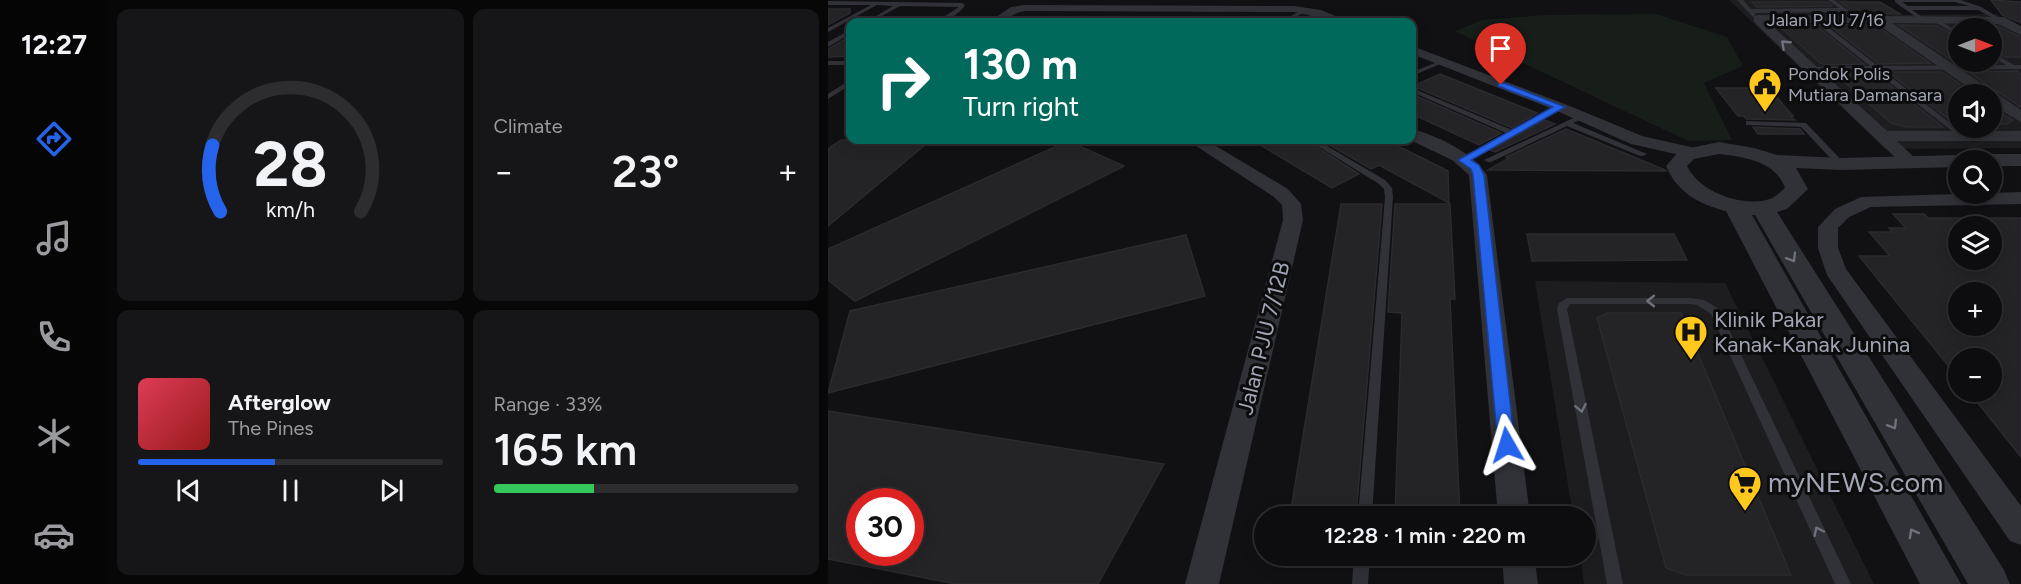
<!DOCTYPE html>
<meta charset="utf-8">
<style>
body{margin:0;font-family:Figtree,sans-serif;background:#161517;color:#f1f3f6;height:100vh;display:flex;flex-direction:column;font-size:22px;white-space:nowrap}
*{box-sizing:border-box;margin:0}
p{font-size:20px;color:#9a9b9e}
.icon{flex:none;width:33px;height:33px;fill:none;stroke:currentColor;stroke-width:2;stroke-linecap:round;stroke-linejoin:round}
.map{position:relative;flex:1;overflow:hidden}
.details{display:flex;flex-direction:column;gap:9px;padding:9px;background:#070708;width:720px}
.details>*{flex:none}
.hud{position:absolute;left:18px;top:18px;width:570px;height:126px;border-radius:12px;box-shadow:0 3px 15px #0003,0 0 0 2px #2d2c2e;background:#00695c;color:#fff;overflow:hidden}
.needle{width:39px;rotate:90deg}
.fabs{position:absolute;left:1120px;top:18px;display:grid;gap:12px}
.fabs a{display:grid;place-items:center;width:54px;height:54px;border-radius:50%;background:#0d0c0e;box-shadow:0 3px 15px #0003,0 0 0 2px #2d2c2e;font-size:30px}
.speed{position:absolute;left:18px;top:488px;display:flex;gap:12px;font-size:30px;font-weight:700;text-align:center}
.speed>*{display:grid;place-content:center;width:78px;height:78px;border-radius:50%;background:#0d0c0e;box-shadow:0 3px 15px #0003,0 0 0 2px #2d2c2e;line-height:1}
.speed .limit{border:9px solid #d22;background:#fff;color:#111}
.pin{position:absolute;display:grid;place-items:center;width:51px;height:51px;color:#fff;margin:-62px -26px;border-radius:50% 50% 50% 0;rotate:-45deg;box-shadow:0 0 6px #0007}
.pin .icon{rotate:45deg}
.me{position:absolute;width:66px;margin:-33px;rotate:354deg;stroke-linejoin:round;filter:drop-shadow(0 0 4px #0008)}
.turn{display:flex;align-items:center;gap:21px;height:126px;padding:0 18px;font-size:27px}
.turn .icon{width:78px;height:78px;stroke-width:2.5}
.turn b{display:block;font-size:42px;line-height:51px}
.big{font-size:45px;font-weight:600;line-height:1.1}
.details .tile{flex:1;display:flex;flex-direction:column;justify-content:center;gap:9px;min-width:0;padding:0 21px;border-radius:12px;background:#161517}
.details .dial{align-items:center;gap:0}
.dial svg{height:156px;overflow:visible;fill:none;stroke:#2d2c2e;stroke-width:7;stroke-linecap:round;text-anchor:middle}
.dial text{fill:#f1f3f6;stroke:none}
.song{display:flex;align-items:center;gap:18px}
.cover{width:72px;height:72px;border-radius:9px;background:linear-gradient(135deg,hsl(350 70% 55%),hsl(0 70% 35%))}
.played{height:6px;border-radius:3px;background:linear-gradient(90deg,#2563eb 45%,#2d2c2e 45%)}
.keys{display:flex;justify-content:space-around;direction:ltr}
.heat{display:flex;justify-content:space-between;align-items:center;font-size:33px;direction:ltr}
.charge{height:9px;border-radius:4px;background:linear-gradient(90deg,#34c759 33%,#2d2c2e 0)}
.details .tiles{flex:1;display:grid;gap:9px;grid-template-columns:repeat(2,1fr)}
.trip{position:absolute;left:426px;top:506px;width:342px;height:60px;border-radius:30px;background:#0d0c0e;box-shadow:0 3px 15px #0003,0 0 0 2px #2d2c2e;font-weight:600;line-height:60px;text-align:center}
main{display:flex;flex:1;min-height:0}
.tabs{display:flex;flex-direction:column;width:108px;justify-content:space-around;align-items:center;background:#050506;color:#9a9b9e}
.tabs .icon{width:42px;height:42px}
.tabs .on{color:#2563eb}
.tabs b{font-size:27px;color:#f1f3f6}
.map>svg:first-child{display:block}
</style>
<main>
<nav class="tabs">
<b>12:27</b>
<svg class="icon on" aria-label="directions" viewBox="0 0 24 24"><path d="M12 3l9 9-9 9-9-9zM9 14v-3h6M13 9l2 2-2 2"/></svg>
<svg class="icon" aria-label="music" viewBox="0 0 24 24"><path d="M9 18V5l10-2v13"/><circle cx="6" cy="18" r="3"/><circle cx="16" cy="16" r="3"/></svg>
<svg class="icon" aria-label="phone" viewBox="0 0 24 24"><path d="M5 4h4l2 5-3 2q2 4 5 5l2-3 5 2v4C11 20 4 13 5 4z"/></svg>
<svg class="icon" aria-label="climate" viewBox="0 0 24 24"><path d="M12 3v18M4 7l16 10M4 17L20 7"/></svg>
<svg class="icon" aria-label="car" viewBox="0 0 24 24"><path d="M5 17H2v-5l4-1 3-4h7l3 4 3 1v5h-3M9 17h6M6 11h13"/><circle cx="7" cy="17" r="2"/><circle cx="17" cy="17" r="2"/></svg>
</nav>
<section class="details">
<div class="tiles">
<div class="tile dial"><svg viewBox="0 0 100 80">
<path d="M14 69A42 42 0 1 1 86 69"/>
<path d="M14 69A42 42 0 0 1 10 35" stroke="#2563eb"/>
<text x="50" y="56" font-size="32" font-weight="700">28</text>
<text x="50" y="72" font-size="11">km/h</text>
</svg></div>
<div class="tile"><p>Climate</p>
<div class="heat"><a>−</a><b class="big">23°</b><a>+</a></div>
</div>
<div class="tile">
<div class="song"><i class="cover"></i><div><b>Afterglow</b><p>The Pines</p></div></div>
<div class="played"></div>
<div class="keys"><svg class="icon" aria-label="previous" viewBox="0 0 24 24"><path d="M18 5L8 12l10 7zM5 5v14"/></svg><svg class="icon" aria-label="pause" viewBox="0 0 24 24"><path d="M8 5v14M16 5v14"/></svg><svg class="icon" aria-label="next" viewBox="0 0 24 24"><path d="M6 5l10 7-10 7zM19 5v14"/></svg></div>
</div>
<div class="tile"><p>Range · 33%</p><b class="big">165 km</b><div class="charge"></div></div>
</div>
</section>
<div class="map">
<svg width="1193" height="584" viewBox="0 0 1193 584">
<rect width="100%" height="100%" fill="#111012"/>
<!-- built -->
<path fill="#1d1c1f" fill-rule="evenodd" d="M 901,0 L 1019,0 L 1040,15 L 1168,14 L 1193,28 L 1193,148 L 1057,149 ZM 1131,28 L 1164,28 L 1164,62 L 1131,62 ZM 1131,94 L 1164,94 L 1164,128 L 1131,128 Z
M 707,281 L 897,283 L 1046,584 L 756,584 L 752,555 L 758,555 L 758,516 L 745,516 Z"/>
<!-- green -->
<path fill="#171d18" d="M 828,14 L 899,37 L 915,66 L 876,83 L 904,140 L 860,141 L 627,31 L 655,20 L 716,15 Z"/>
<!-- building -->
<path fill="#242326" stroke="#2b2a2e" stroke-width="1.5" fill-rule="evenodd" d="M 1163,0 L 1193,2 L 1193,23 L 1174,15 Z
M 924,2 L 999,2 L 1004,6 L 929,7 Z
M 1012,2 L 1052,2 L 1072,14 L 1019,13 L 1021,8 Z
M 0,9 L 22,9 L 22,13 L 0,25 Z
M 950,25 L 987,25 L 1036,64 L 996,65 L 991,62 Z
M 1001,25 L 1047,25 L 1102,63 L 1051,64 Z
M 1071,25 L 1109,26 L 1131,38 L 1131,62 L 1164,62 L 1164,60 L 1170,63 L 1128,63 Z
M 1125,26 L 1169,26 L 1193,37 L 1193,57 L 1177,57 L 1164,50 L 1164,28 L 1131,29 Z
M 22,36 L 22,56 L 0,57 L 0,49 Z
M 1189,71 L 1193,74 L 1193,107 L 1140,72 Z
M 1005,72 L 1045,72 L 1115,127 L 1079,127 L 1063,123 Z
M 1060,72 L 1114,72 L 1147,94 L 1131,94 L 1131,124 L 1127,124 Z
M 612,74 L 622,78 L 709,113 L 684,128 L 585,86 Z
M 888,88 L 941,88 L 965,116 L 962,116 L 967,120 L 918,119 L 916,116 L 910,116 Z
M 584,94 L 673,133 L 651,145 L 584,114 Z
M 1164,108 L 1185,120 L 1179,124 L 1164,124 Z
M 717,120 L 727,124 L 667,152 L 662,150 Z
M 925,127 L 972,129 L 976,134 L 930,134 Z
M 738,129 L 837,170 L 838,171 L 660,170 L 681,158 L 678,157 Z
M 13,140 L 103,140 L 0,226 L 0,149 Z
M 424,140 L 478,140 L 531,174 L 504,188 Z
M 493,140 L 557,140 L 580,151 L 620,171 L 621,203 L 551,165 L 543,169 Z
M 240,141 L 296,166 L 27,301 L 0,280 L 0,249 Z
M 513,204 L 554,204 L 528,516 L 462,516 Z
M 567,204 L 622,204 L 627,299 L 622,299 L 632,516 L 567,516 L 574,313 L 560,312 Z
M 1065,214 L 1096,214 L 1100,218 L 1193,218 L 1193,457 L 1141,392 L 1164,392 L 1164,358 L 1131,358 L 1131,379 L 1031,256 L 1062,256 L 1041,232 L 1064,232 L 1061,228 L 1078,228 ZM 1131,226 L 1164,226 L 1164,260 L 1131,260 ZM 1131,292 L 1164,292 L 1164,326 L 1131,326 Z
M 699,234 L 846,234 L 859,260 L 704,261 Z
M 358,235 L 377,296 L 0,393 L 22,311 Z
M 779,313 L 853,313 L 963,575 L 859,575 L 838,568 L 769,318 Z
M 0,411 L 336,464 L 270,584 L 128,584 L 0,559 ZM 32,501 L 82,501 L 82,552 L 32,552 Z"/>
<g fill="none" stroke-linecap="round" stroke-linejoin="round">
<!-- service -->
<path fill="#313237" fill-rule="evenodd" d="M 909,0 L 915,0 L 923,9 L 1011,8 L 1000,0 L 1006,0 L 1020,10 L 1017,12 L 926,13 L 928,15 L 925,17 Z
M 1067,0 L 1133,0 L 1153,7 L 1175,20 L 1170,21 L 1150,10 L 1084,10 L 1097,19 L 1097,21 L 1095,22 L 1067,2 ZM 1074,2 L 1127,2 L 1141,6 L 1080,6 Z
M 0,1 L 134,3 L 137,5 C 133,13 117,23 108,22 L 131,7 L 72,6 L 43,22 L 38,22 L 65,6 L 49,5 L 0,32 L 0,28 L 43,5 L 0,5 Z
M 476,9 L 481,10 L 458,22 L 452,22 Z
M 984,18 L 988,18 L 1050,66 L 1178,65 L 1164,57 L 1164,52 L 1186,65 L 1193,65 L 1193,69 L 1054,70 L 1136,134 L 1136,138 L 1133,138 L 1046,70 L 981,70 L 980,69 L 983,67 L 1042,66 L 984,20 Z
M 1105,19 L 1109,19 L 1131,32 L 1131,36 L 1105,21 Z
M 22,30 L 22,34 L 0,47 L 0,42 Z
M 0,61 L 22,61 L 22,65 L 0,65 Z
M 612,61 L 617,62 L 584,76 L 584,72 Z
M 22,80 L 22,85 L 0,99 L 0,94 Z
M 584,88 L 684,130 L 729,105 L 736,107 L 636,162 L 633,162 L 633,158 L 678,133 L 584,92 Z
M 754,114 L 758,116 L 757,118 L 745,123 L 819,154 L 815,156 L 812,156 L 739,126 L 663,162 L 660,162 L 656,160 Z
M 918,121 L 978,123 L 1017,164 L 1016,166 L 1010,166 L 973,127 L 921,125 L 918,125 Z
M 480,140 L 489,140 L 557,180 L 564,188 L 565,197 L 544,516 L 530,516 L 557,197 L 556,189 L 551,184 Z
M 739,298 L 863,298 L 876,300 L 891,309 L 1023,584 L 1007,584 L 883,314 L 869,305 L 863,304 L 742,304 L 739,309 L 795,584 L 779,584 L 729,309 L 731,303 Z
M 526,555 L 542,555 L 540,584 L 524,584 Z"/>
<!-- minor -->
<path fill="#313237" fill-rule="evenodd" d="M 197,5 L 466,6 L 493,10 L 522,22 C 503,24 485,15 466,12 L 197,11 C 182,13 178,24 161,22 L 183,7 Z
M 930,15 L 1176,17 L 1193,26 L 1193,35 L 1170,24 L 1064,23 L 1193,110 L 1193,122 L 1164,105 L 1164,94 L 1150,94 L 1048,23 L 941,23 L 1059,131 L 1193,131 L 1193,141 L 1069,141 L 1090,161 L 1087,165 L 1075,165 L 926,22 L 926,16 Z
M 584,46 L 737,104 L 814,136 L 867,148 L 870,152 L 867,156 L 861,157 L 803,144 L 727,110 L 584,54 Z
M 584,129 C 610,136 644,152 659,175 L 702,516 L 670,516 L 641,175 L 624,160 L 582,140 Z
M 359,140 L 378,140 L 460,189 L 473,204 L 475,220 L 391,584 L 357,584 L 455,220 L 454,205 L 446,197 Z
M 1193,192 L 1193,204 L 1043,207 L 1021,217 L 1010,228 L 1010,248 L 1018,269 L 1193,506 L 1193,545 L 1182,541 L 999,275 L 990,248 L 990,227 L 1007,209 L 1033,197 Z
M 674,555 L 706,555 L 710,584 L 676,584 Z"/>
<!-- tertiary -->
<path fill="#313237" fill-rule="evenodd" d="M 891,142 L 926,148 L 949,155 L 1013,158 L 1131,155 L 1138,157 L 1141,160 L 1131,160 L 1131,167 L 1013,170 L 968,168 L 980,189 L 959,209 L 949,212 L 1176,570 L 1182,584 L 1140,584 L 927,215 L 924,215 L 1133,584 L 1092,584 L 898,211 C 870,204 849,192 838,166 L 852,150 ZM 891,154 C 916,157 948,161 957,188 C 953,191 948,197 942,199 C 915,208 871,192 859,166 L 866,159 Z
M 1154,154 L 1193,154 L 1193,166 L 1164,166 L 1164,160 L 1144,160 L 1147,156 Z"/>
</g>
<!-- one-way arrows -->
<defs><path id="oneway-chevron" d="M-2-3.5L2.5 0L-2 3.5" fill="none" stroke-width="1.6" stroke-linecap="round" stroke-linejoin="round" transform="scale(1.5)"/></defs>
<g stroke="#6f717c">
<use href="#oneway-chevron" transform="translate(957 44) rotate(-137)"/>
<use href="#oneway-chevron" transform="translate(964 258) rotate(59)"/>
<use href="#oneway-chevron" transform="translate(823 301) rotate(-180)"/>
<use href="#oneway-chevron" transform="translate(753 408) rotate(79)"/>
<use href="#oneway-chevron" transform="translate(1065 425) rotate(59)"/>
<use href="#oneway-chevron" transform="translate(990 531) rotate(-115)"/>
<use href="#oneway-chevron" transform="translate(1085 533) rotate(-119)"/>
</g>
<!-- route -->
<path fill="#2563eb" stroke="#184099" stroke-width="1.5" d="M 670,83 L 676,83 L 737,107 L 643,160 L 651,165 L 656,175 L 687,445 L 685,450 L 679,452 L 673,450 L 670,445 L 645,175 L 643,169 L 630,160 L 725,107 L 670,86 Z"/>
<!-- icons -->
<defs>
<g id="civic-pin" transform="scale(1.725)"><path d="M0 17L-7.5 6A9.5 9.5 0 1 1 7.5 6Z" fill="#ffc81c" stroke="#0c0c0d"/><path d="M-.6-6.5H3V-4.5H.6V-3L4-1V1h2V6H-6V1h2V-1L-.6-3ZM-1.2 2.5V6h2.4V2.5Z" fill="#111"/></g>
<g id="hospital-pin" transform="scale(1.725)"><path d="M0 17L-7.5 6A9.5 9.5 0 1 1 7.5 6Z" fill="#ffc81c" stroke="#0c0c0d"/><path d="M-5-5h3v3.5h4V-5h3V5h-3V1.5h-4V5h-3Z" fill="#111"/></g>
<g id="supermarket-pin" transform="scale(1.725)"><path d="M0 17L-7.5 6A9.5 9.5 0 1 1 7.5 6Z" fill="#ffc81c" stroke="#0c0c0d"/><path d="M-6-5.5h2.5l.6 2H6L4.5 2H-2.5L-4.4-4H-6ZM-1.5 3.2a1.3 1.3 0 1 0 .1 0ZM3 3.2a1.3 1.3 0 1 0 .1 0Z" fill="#111"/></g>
</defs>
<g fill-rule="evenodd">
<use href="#civic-pin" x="937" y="84"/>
<use href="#hospital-pin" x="863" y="332"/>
<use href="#supermarket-pin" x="917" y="483"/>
</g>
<g text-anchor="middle" stroke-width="6" stroke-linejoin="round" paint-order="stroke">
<!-- far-street labels -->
<g font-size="18" fill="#a1a5b4" stroke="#0c0c0d">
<text x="997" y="26">Jalan PJU 7/16</text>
</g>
<!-- far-poi labels -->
<g font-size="18" fill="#a1a5b4" stroke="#0c0c0d" text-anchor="start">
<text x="960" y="80">Pondok Polis<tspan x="960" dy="21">Mutiara Damansara</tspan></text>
</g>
<!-- poi labels -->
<g font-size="22" fill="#a1a5b4" stroke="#0c0c0d" text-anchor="start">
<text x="886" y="327">Klinik Pakar<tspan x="886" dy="25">Kanak-Kanak Junina</tspan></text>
</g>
<!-- street labels -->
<g font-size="22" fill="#a1a5b4" stroke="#0c0c0d">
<text transform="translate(435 338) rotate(-76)" y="8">Jalan PJU 7/12B</text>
</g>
<!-- near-poi labels -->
<g font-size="27" fill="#a1a5b4" stroke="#0c0c0d" text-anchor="start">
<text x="940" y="492">myNEWS.com</text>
</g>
</g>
</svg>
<div class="fabs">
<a><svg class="needle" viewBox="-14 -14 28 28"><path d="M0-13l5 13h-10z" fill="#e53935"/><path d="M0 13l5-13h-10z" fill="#9a9b9e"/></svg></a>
<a><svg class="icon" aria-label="sound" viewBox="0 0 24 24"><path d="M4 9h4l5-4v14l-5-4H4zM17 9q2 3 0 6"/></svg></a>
<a><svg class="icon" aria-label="search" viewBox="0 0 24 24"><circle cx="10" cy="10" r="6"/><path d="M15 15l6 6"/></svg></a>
<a><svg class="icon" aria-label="layers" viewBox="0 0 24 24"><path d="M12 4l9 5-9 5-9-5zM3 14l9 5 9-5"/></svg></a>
<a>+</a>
<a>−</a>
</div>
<div class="speed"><div class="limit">30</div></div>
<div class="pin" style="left:673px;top:85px;background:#d93025"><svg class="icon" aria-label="arrive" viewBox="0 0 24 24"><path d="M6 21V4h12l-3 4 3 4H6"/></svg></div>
<svg class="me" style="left:679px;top:445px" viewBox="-20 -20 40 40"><path d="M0-17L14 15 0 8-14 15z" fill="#2563eb" stroke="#fff" stroke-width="4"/></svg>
<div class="trip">12:28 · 1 min · 220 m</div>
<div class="hud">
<div class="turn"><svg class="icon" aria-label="right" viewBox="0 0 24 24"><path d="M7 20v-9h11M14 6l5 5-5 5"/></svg><div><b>130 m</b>Turn right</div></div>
</div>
</div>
</main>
